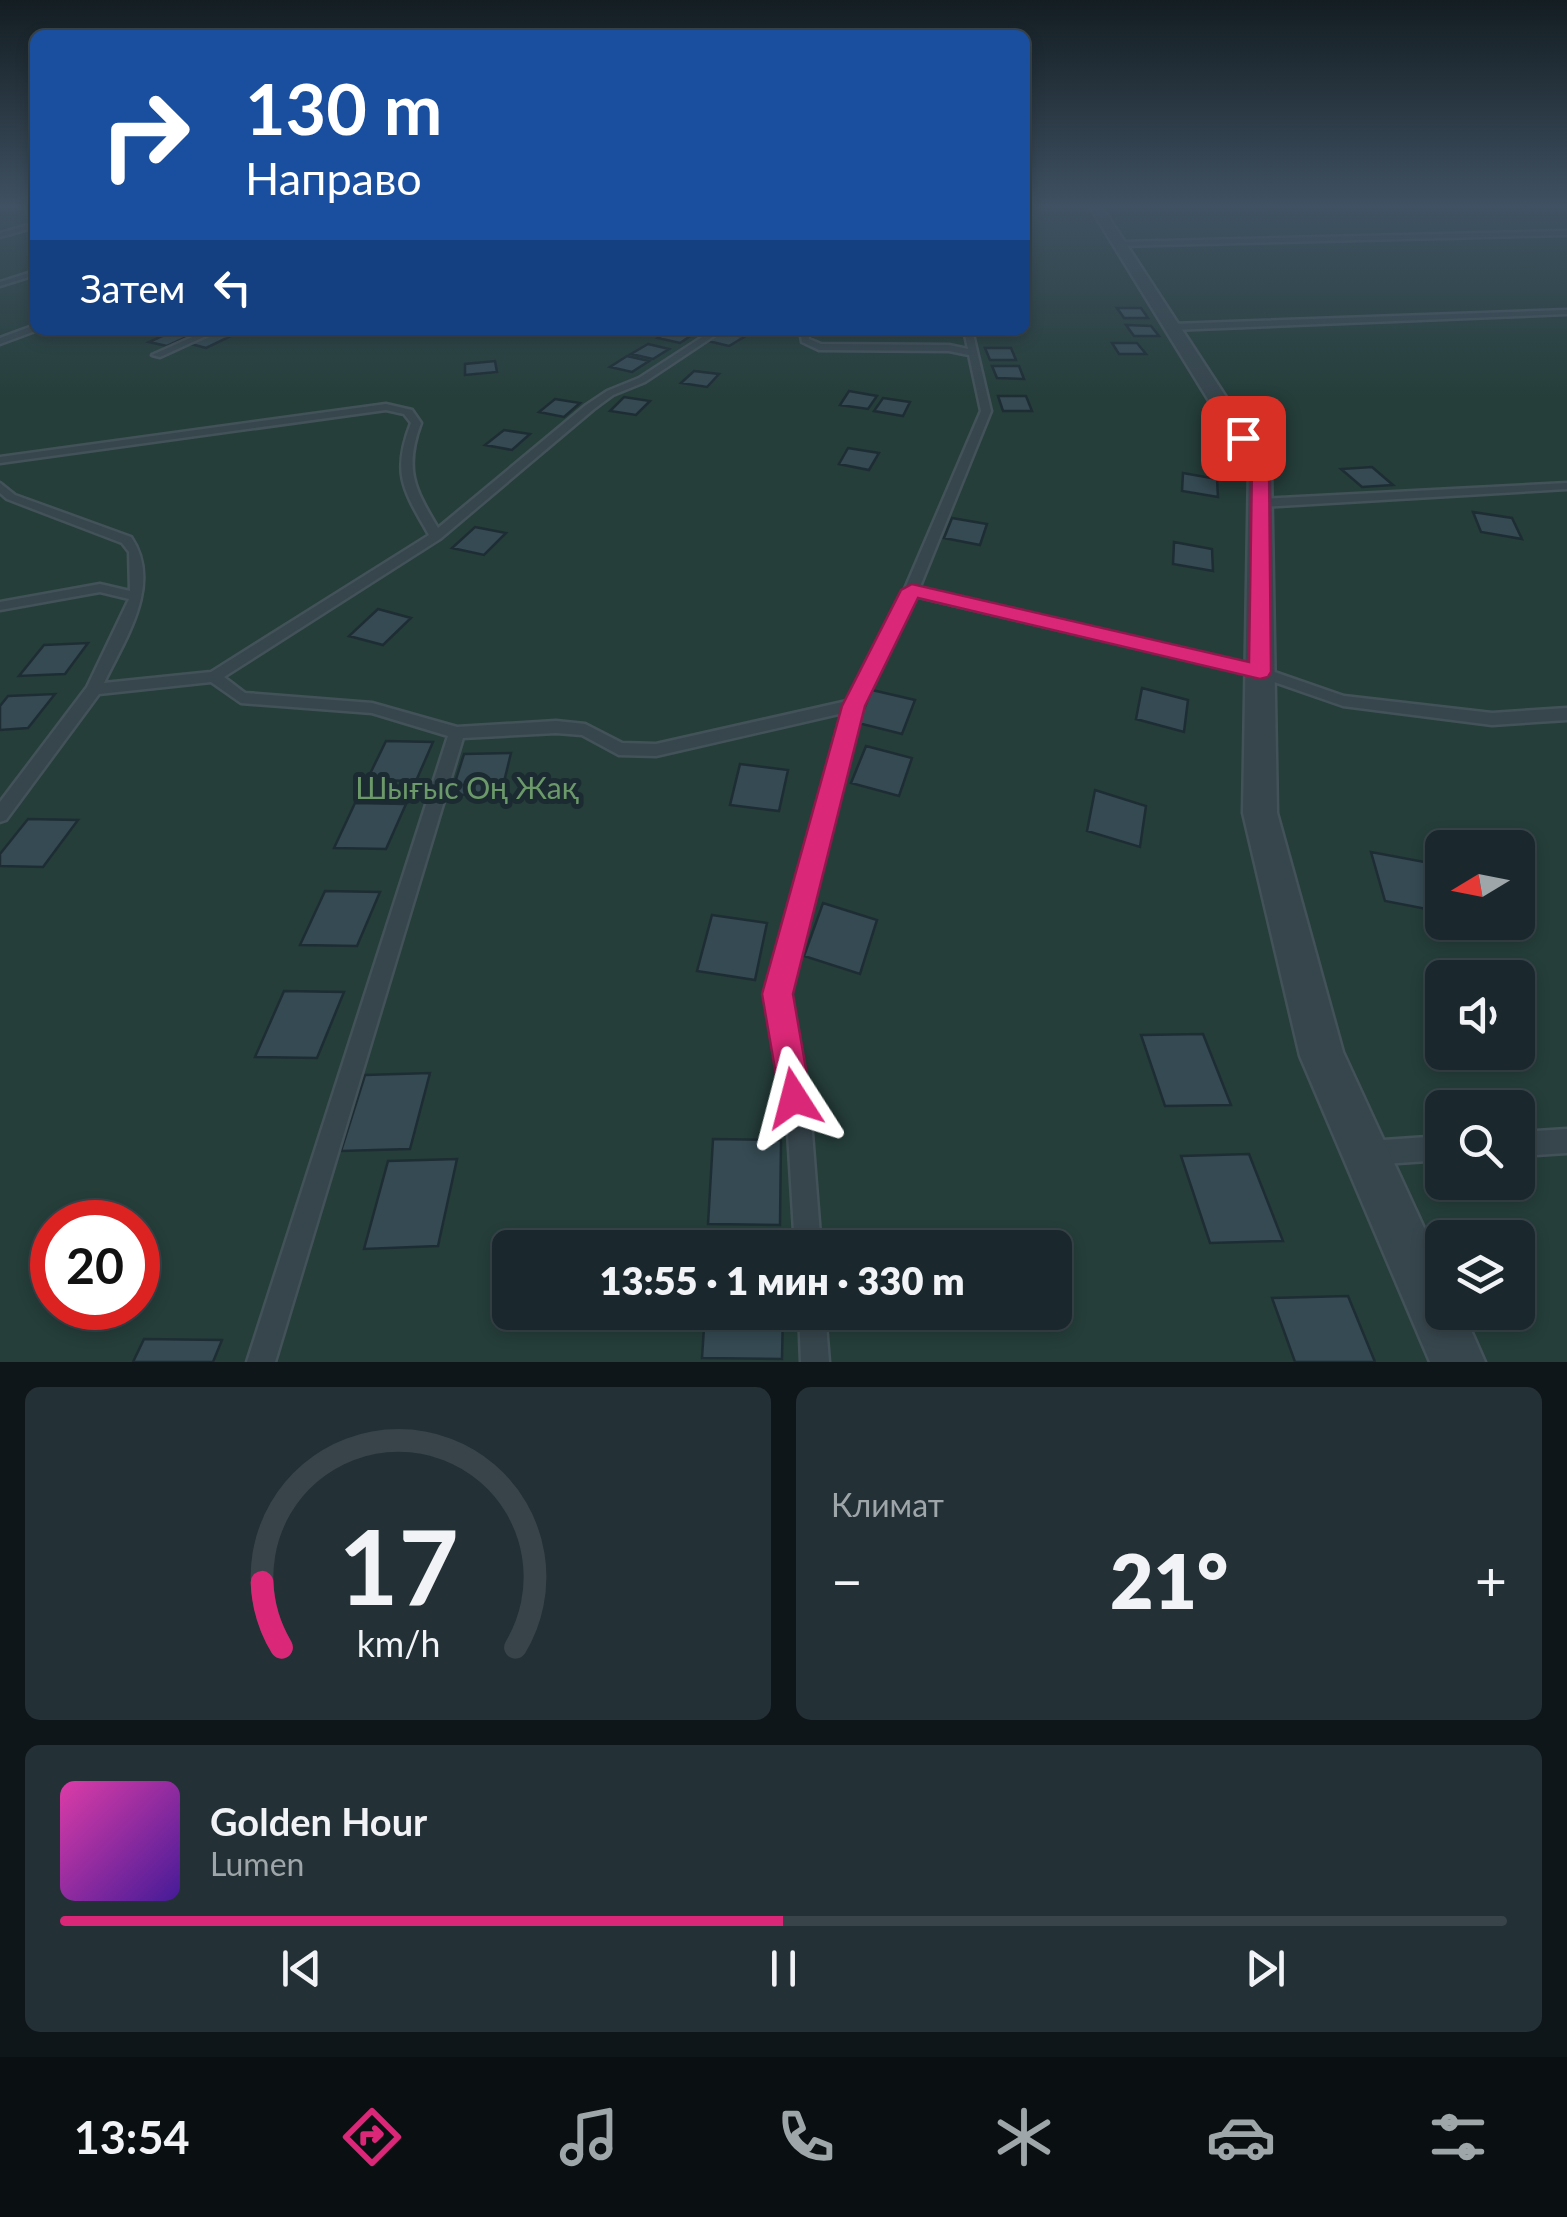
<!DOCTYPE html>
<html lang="ru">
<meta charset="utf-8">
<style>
body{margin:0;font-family:Lato,sans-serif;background:#233036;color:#f1f3f6;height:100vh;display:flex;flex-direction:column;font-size:38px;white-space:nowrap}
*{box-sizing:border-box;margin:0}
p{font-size:32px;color:#9fa6aa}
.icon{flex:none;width:55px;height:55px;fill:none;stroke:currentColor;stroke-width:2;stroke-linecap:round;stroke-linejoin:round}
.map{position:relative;height:1362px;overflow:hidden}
.panel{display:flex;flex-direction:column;gap:25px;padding:25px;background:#0e1619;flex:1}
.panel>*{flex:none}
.guide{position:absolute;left:30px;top:30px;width:1000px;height:305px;border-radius:15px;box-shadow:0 5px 15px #0003,0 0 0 2px #38444a;background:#1a4fa0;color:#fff;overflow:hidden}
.needle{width:65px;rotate:260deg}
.controls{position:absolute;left:1425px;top:830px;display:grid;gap:20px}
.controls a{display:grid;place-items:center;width:110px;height:110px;border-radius:15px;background:#1a282e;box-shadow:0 5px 15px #0003,0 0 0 2px #38444a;font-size:50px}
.speed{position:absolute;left:30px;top:1200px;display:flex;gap:20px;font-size:50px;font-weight:700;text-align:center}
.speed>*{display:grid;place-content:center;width:130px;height:130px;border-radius:50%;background:#1a282e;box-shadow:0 5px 15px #0003,0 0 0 2px #38444a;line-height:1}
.speed .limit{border:15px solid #d22;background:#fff;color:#111}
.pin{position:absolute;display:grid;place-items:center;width:85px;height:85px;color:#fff;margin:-42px;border-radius:20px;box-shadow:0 5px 15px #0006}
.me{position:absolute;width:110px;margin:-55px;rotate:351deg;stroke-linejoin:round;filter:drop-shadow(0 0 8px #0008)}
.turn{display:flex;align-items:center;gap:35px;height:210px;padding:0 50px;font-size:45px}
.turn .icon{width:130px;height:130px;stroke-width:2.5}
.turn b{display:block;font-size:70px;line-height:85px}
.then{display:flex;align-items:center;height:95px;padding:0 50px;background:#0003;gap:20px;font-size:38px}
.big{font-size:75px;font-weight:800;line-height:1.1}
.panel .widget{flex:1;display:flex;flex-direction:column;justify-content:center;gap:15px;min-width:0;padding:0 35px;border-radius:15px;background:#233036}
.panel .dial{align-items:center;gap:0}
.dial svg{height:260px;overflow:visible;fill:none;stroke:#38444a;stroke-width:7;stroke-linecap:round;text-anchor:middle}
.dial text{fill:#f1f3f6;stroke:none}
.song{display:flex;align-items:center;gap:30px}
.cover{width:120px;height:120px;border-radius:15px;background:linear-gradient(135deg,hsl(320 70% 55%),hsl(260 70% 35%))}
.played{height:10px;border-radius:5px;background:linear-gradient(90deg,#db2777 50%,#38444a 50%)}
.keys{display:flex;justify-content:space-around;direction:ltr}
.heat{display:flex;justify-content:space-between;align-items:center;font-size:55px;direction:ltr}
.panel .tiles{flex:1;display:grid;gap:25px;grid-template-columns:1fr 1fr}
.widget:last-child{grid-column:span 2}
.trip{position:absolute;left:492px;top:1230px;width:580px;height:100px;border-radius:15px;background:#1a282e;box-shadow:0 5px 15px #0003,0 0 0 2px #38444a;font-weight:800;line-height:100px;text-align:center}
.tab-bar{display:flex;height:160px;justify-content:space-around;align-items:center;background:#0a1012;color:#9fa6aa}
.tab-bar .icon{width:70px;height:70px}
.tab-bar .selected{color:#db2777}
.tab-bar b{font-size:45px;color:#f1f3f6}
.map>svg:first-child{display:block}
</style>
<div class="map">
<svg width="1567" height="1362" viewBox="0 0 1567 1362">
<rect width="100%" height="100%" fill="#23353d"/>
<!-- green -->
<path fill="#253e3a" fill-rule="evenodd" d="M 0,207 L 35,207 L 35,330 L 1025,330 L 1025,207 L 1567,207 L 1567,1362 L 0,1362 ZM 1442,848 L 1518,848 L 1518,922 L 1442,922 ZM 1442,978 L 1518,978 L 1518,1052 L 1442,1052 ZM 1442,1108 L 1518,1108 L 1518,1182 L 1442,1182 ZM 52,1222 L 138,1222 L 138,1308 L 52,1308 ZM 1442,1238 L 1518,1238 L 1518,1312 L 1442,1312 ZM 510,1248 L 1055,1248 L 1055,1312 L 510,1312 Z"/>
<!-- building -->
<path fill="#354a53" stroke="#1e2d34" stroke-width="2.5" d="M 1117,308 L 1141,308 L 1148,318 L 1124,318 Z
M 1126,325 L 1151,326 L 1159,336 L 1134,336 Z
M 672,330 L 680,330 L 695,333 L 680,343 L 658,338 Z
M 173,331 L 191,335 L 167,346 L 149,342 Z
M 722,332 L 744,337 L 729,346 L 708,341 Z
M 211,333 L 229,337 L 206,348 L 187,343 Z
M 1112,343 L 1137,343 L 1146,354 L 1119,354 Z
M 648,344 L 669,349 L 653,359 L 631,354 Z
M 985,348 L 1011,348 L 1016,360 L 990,360 Z
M 627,356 L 649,361 L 632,372 L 610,367 Z
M 495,361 L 497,372 L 465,375 L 465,364 Z
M 992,366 L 1019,366 L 1024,379 L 997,378 Z
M 694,371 L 719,374 L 707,387 L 681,383 Z
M 849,391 L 877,396 L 868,409 L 840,405 Z
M 998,396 L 1026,396 L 1032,411 L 1003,411 Z
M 624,397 L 650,401 L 636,415 L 610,411 Z
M 883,398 L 910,402 L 903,416 L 874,411 Z
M 555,399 L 580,403 L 564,417 L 539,412 Z
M 504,430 L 530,434 L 512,450 L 485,445 Z
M 848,448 L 879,453 L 869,470 L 839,464 Z
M 1372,467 L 1393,485 L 1362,487 L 1341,469 Z
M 1183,473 L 1217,479 L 1218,497 L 1182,491 Z
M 1473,512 L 1512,518 L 1522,539 L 1481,532 Z
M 952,518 L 987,524 L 980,545 L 944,538 Z
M 475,527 L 506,533 L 484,555 L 452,548 Z
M 1174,542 L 1212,549 L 1213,571 L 1173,564 Z
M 378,609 L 411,618 L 383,645 L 349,636 Z
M 88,643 L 65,674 L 19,676 L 44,645 Z
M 1142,688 L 1188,700 L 1184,732 L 1136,719 Z
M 872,690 L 915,700 L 902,734 L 858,723 Z
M 55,694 L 28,728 L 0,730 L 0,706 L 8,696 Z
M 386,741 L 433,742 L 416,781 L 367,780 Z
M 866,746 L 912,758 L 899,796 L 851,783 Z
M 511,753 L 501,794 L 451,795 L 464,754 Z
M 740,764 L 788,770 L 779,811 L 730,805 Z
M 1095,790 L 1146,806 L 1140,847 L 1087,831 Z
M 355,803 L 406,804 L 386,849 L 334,848 Z
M 28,819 L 78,820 L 43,867 L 0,866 L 0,854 Z
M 1371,852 L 1430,863 L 1442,912 L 1385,901 Z
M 325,891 L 380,892 L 357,946 L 300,945 Z
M 823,903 L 877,920 L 860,974 L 804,956 Z
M 712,915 L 767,923 L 755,980 L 697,971 Z
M 284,991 L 344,992 L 317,1058 L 255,1057 Z
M 1203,1034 L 1231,1105 L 1165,1106 L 1141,1035 Z
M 430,1073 L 410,1149 L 341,1151 L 365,1075 Z
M 713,1139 L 781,1140 L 780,1225 L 708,1224 Z
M 1249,1154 L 1283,1241 L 1210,1243 L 1181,1156 Z
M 457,1159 L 438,1246 L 364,1249 L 388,1161 Z
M 1348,1296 L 1375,1362 L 1295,1362 L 1272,1298 Z
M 705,1312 L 783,1312 L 782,1359 L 702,1358 Z
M 144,1339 L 222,1340 L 213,1362 L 133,1362 Z"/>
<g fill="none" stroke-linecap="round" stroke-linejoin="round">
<!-- service casing -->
<g stroke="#435259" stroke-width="5">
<path id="service" d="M 35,223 L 35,227 L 0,237 L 0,233 Z
M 1567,231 L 1567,235 L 1119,246 L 1115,244 L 1119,242 Z
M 35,271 L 35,275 L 0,286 L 0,282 Z
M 1567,310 L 1567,314 L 1172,330 L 1168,327 L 1172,324 Z
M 35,325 L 35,330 L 38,330 L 0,344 L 0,338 Z
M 208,330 L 219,330 L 160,357 L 152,355 Z
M 713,330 L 723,330 L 645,382 L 613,395 L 594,409 L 440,539 L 224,677 L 245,693 L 372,703 L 457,727 L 556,721 L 585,724 L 622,743 L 656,744 L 847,701 L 904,591 L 981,411 L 969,355 L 949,351 L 819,350 L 802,342 L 800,330 L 808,330 L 809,339 L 821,344 L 949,345 L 968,349 L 964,330 L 972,330 L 991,411 L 919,589 L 1260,667 L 1344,696 L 1492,713 L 1567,708 L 1567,720 L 1492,725 L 1343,706 L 1257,676 L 915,596 L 861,705 L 788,994 L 812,1133 L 821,1248 L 795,1248 L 788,1133 L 768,994 L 843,713 L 656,756 L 619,755 L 582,735 L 556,733 L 463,738 L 275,1362 L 247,1362 L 448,736 L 372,713 L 241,703 L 211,682 L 99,694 L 6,820 L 0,822 L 0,802 L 87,687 L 129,599 L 100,592 L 0,610 L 0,602 L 100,584 L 130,591 L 129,552 L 122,543 L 7,499 L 0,493 L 0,483 L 15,495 L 131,537 C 163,584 125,639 104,683 L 211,672 L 429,535 C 404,491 391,474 411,423 L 404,414 L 386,410 L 0,463 L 0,457 L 386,404 L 412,410 L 421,423 C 404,469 414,488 438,528 L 586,405 L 607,391 L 639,378 Z
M 1567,483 L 1567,489 L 1260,507 L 1254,503 L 1260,499 Z
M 1567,1129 L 1567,1153 L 1518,1156 L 1518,1132 Z
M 1442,1136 L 1442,1160 L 1369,1165 L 1361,1161 L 1357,1153 L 1361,1145 L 1369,1141 Z
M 799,1312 L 825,1312 L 829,1362 L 801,1362 Z"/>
</g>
<!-- minor casing -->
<g stroke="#435259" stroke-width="5">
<path id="minor" d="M 1090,207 L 1102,207 L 1271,466 L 1277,813 L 1343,1052 L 1442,1267 L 1442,1312 L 1463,1312 L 1485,1362 L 1430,1362 L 1300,1056 L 1243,813 L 1249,466 Z"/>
</g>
<!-- service -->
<use href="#service" fill="#37464d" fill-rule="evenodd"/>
<!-- minor -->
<use href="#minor" fill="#37464d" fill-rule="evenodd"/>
</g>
<!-- sky -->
<linearGradient id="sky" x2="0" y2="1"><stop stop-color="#131d22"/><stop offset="0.52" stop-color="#3f5162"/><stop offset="1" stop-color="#3f5162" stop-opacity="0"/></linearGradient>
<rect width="1567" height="398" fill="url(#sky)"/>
<!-- route -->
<path fill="#db2777" stroke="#8e194d" stroke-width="2.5" d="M 1237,435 L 1248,435 L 1269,466 L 1271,672 L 1268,677 L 1260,679 L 918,598 L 865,706 L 793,994 L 811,1098 L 806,1110 L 794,1115 L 782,1110 L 762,994 L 842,706 L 901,590 L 912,584 L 1249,662 L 1252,466 L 1235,438 Z"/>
<g text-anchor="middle" stroke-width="10" stroke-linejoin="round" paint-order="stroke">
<!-- park labels -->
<g font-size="30" fill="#6b9969" stroke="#1c2b32">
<text x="467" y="799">Шығыс Оң Жақ</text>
</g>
</g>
</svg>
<div class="controls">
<a><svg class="needle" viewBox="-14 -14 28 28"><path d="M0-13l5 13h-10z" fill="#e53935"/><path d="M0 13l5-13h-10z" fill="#9fa6aa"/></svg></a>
<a><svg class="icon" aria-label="sound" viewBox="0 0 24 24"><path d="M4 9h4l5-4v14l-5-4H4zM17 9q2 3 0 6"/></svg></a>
<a><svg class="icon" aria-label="search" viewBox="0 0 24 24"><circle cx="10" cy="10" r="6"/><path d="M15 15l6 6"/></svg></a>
<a><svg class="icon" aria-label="layers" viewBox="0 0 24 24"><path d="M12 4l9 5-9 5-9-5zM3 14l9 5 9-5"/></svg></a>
</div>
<div class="speed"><div class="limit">20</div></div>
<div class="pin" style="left:1243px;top:438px;background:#d93025"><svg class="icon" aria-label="arrive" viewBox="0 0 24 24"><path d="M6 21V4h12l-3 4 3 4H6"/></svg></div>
<svg class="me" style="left:794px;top:1098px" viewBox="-20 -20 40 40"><path d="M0-17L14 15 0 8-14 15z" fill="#db2777" stroke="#fff" stroke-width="4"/></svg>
<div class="trip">13:55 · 1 мин · 330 m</div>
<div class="guide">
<div class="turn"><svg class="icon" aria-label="right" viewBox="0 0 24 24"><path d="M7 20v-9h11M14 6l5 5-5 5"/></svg><div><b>130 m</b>Направо</div></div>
<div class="then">Затем<svg class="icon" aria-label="left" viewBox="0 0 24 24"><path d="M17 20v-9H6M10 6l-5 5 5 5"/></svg></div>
</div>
</div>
<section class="panel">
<div class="tiles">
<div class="widget dial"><svg viewBox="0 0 100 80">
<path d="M14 69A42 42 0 1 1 86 69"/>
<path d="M14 69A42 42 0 0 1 8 49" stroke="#db2777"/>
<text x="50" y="56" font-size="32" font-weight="700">17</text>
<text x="50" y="72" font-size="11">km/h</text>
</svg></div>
<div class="widget"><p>Климат</p>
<div class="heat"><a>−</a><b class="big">21°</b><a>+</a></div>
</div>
<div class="widget">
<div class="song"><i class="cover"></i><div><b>Golden Hour</b><p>Lumen</p></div></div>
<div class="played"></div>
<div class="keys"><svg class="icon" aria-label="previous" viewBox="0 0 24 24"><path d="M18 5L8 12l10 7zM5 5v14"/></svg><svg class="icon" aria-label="pause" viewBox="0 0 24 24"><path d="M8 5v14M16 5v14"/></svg><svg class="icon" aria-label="next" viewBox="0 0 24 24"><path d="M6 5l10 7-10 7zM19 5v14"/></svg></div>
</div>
</div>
</section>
<nav class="tab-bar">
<b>13:54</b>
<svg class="icon selected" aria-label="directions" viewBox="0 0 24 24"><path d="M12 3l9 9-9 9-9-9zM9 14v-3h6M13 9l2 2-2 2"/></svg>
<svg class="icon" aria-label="music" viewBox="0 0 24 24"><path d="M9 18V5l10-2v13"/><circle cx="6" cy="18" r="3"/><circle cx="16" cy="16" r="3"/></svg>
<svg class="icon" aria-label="phone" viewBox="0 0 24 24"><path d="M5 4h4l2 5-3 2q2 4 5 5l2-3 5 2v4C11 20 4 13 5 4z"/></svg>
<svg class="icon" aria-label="climate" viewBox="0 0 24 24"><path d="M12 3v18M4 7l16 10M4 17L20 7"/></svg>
<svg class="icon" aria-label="car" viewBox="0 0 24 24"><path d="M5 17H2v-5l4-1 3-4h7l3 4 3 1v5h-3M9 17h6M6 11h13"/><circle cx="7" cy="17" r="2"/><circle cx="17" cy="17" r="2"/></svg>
<svg class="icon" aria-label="filters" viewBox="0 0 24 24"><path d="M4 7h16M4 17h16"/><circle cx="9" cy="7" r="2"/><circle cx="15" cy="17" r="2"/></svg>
</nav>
